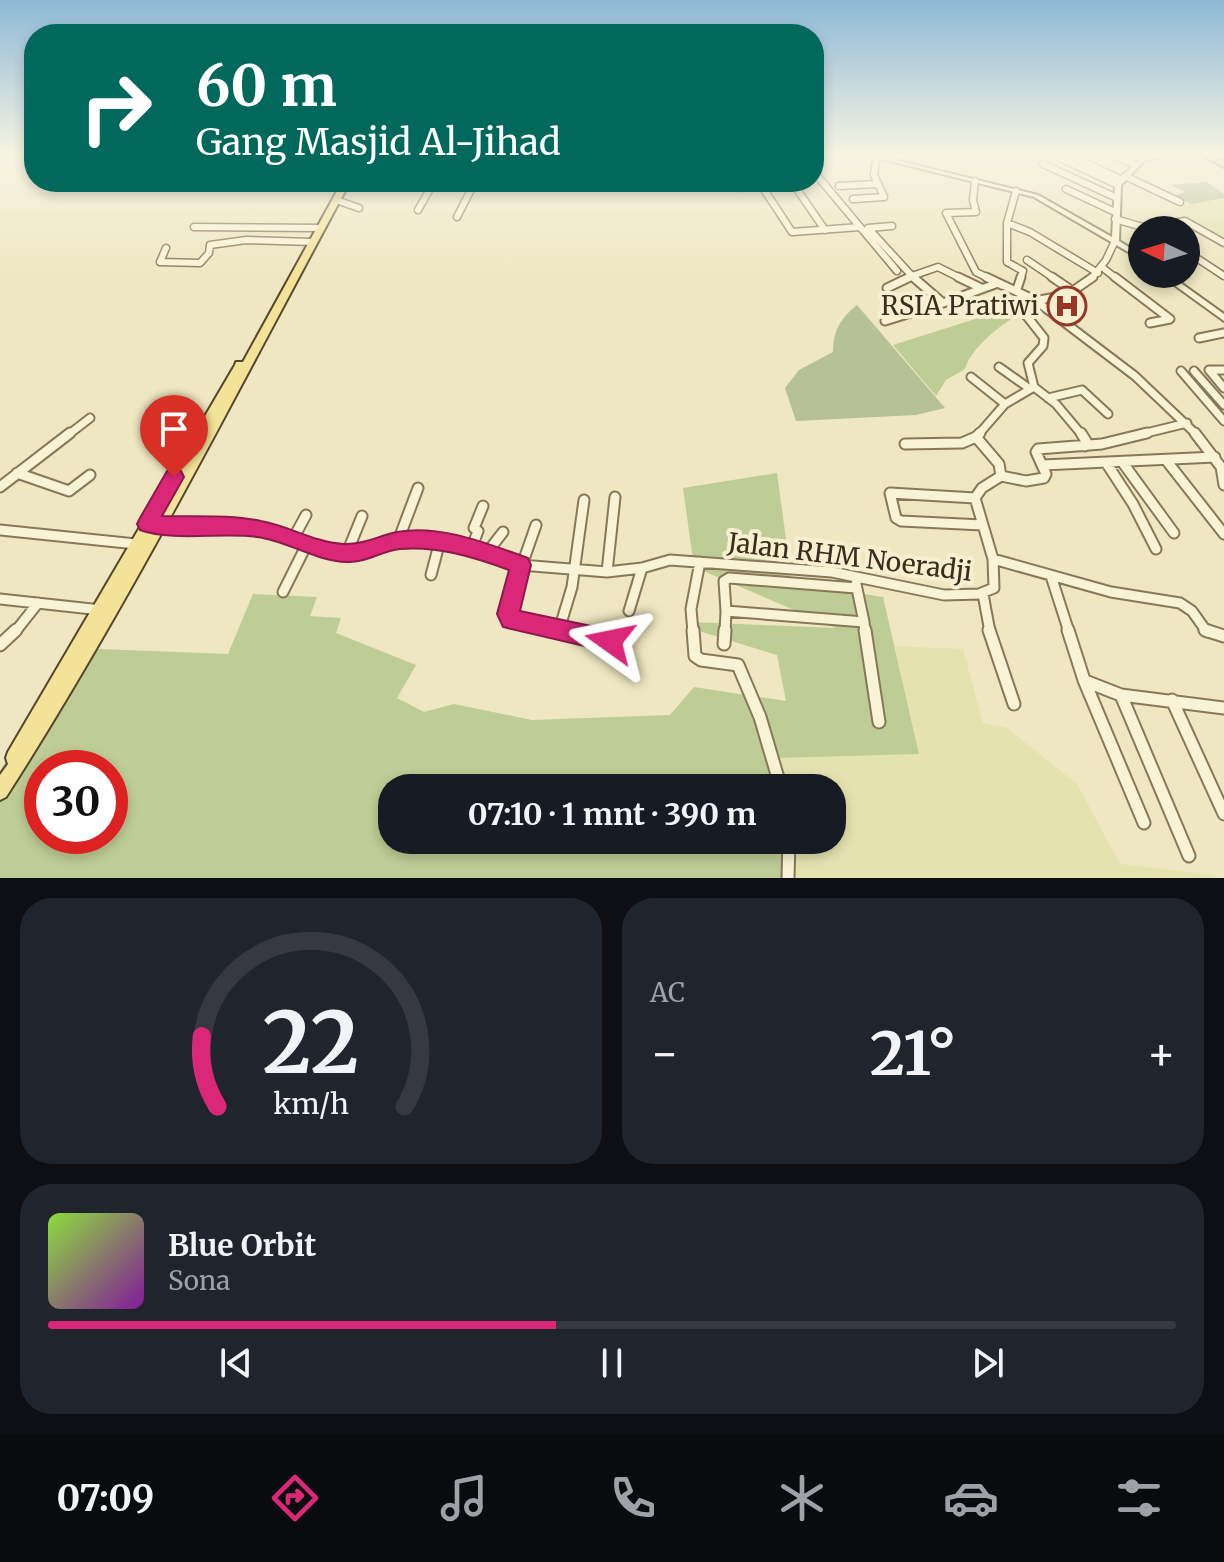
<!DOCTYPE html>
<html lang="id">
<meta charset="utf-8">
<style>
body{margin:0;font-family:Merriweather,serif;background:#20242c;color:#f1f3f6;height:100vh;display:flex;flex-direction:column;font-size:30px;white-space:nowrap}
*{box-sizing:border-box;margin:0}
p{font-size:26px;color:#9ea1a6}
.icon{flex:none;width:44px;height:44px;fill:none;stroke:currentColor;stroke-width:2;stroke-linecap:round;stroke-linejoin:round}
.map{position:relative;height:878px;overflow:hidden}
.side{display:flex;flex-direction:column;gap:20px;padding:20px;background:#0d0f14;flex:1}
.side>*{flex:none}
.top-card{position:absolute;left:24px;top:24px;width:800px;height:168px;border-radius:32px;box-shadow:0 4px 12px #0003;background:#00695c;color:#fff;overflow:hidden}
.needle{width:52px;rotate:274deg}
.controls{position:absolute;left:1128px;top:216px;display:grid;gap:16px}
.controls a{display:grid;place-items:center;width:72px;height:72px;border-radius:50%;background:#171b24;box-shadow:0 4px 12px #0003;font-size:40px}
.speed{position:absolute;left:24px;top:750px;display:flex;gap:16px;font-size:40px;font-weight:700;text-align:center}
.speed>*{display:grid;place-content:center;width:104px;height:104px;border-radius:50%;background:#171b24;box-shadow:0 4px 12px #0003;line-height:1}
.speed .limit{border:12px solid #d22;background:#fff;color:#111}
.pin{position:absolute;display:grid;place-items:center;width:68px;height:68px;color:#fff;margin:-82px -34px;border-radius:50% 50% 50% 0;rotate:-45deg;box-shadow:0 0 8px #0007}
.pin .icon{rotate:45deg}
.me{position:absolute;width:88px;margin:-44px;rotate:282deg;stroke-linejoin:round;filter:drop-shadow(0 0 6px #0008)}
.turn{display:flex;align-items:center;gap:28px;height:168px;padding:0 40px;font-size:36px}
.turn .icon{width:104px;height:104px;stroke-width:2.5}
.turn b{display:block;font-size:56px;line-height:68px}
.big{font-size:60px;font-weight:700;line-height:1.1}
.side .card{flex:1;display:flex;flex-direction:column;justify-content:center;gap:12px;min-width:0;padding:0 28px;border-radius:32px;background:#20242c}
.side .dial{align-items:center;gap:0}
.dial svg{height:208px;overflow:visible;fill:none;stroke:#363941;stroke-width:7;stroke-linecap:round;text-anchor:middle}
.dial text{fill:#f1f3f6;stroke:none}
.song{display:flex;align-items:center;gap:24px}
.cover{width:96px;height:96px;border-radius:12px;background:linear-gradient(135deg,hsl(90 70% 55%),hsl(290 70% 35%))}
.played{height:8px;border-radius:4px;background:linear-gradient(90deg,#db2777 45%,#363941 45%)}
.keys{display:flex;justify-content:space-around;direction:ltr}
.heat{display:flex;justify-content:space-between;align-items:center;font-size:44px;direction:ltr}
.side .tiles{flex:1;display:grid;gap:20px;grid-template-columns:1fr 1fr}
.card:last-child{grid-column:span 2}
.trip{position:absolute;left:378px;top:774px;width:468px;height:80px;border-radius:32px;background:#171b24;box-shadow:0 4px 12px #0003;font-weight:700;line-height:80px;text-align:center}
.menu{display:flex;height:128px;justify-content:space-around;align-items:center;background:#090b0e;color:#9ea1a6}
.menu .icon{width:56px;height:56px}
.menu .active{color:#db2777}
.menu b{font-size:36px;color:#f1f3f6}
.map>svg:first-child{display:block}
</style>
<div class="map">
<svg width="1224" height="878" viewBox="0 0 1224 878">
<rect width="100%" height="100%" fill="#eee7c1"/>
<!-- farmland -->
<path fill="#e4e3af" d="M 1224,198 L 1224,239 L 1173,209 L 1191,204 Z
M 895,646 L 963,649 L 983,723 L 1007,728 L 1077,784 L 1120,864 L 1215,875 L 1216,878 L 793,878 L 797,849 L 795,840 L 832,840 L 832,788 L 783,788 L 775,758 L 919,754 Z"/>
<!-- green -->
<path fill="#becc95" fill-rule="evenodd" d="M 1010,308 L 1018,315 C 1000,325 971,348 965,369 L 946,380 L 936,396 L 893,345 Z
M 777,473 L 792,583 L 883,597 L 919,754 L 776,758 L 783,788 L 392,788 L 392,840 L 795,840 L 797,849 L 793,878 L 0,878 L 0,771 L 74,648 L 228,654 L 253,594 L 317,597 L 310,616 L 341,618 L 336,633 L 416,665 L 397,698 L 424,712 L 454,704 L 532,720 L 670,715 L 694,687 L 786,701 L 777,655 L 702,632 L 689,622 L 836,628 L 694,567 L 683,488 ZM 42,768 L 110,768 L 110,836 L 42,836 Z"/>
<!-- cemetery -->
<path fill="#b6c195" d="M 1206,182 L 1224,194 L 1224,198 L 1191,204 L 1174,196 L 1185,192 L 1171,185 Z
M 857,305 L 945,408 L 916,415 L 796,421 L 785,388 L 799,370 L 833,352 C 833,330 841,318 857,305 Z"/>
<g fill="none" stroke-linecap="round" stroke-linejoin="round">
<!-- minor-far3 casing -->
<g stroke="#887859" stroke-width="9">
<path id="minor-far3" d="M 1110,154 L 1135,165
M 1060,158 L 1118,185
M 1077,159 L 1122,180
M 1043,164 L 1117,198
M 814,172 L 897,271
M 1125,176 L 1180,202
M 975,181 L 973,200 L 976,212 L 946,213 L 976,272 L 990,279
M 759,182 L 792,232 L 860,227
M 792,182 L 825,230
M 839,186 L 877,184
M 739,188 L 736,183 L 742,182
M 1066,189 L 1115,212
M 1016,191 L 1007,223 L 1007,262 L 1023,271 L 1020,279
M 853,199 L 884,197 L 874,175 L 877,154
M 336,200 L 359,208
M 418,210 L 434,182
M 457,217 L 475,182
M 1115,219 L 1153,230
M 1007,223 L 1030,232 L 1098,273
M 892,226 L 868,228 L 912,276 L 906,279
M 194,227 L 321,228
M 1149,227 L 1185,221 L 1224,243
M 166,248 L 160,262 L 200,263 L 209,253 L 210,245 L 246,240 L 313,242
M 1186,251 L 1224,276
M 1027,260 L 1055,279
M 1103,268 L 1117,279
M 915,279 L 912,276 L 938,267 L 962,279
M 1091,279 L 1106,260 L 1115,241"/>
</g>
<!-- minor-far2 casing -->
<g stroke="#887859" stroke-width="11">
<path id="minor-far2" d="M 958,277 L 981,288
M 986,277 L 1035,300 L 1135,376 L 1197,435
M 1052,277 L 1074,292
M 1115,277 L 1170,319 L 1150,323
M 887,288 L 910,277
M 1017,289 L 1021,277
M 943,303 L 998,283 L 1002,285
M 885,321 L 943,303 L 913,277
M 1199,338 L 1224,333
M 999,367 L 1030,389
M 1224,370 L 1209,370 L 1224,388
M 1181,371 L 1224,421
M 1194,371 L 1224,405
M 971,377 L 1005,404
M 1034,387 L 1056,404 L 1082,435
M 1048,398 L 1082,390 L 1108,414
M 68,435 L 90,418
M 978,435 L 1005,404 L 1034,387 L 1028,363 L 1043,346 L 1044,338 L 1022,310 L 1034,301 L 1067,295 L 1093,277
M 1138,435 L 1187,423"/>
</g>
<!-- minor-far1 casing -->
<g stroke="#887859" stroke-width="13">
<path id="minor-far1" d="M 1081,433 L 1086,441 L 1085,446
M 1195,433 L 1221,467 L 1224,485
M 905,444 L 962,443 L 976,437
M 1166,460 L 1224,534
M 1123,463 L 1174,533
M 1107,464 L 1133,504 L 1156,549
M 1043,465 L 1215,457
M 17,473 L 69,491 L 90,475
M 1001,476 L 1026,481 L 1044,478 L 1046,474 L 1036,452 L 1038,449 L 1102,444 L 1147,433
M 0,487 L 70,433
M 975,498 L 890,493 L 896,518 L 901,521 L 982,525
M 155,524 L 259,529 L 330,552 L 359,553 L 398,541 L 440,541 L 472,547 L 521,565 L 607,572 L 642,568 L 670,560 L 832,572 L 944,595 L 979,594 L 994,588 L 993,559 L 975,498 L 982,488 L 1001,476 L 999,464 L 976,437 L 980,433
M 0,530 L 136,544
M 293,539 L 306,515
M 398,541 L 418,488
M 472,547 L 478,531 L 474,528 L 483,506
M 347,553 L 362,516
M 486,554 L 503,532
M 993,559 L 1111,592 L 1180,603 L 1192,611 L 1207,632
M 521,565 L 508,614 L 511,620 L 566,632
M 522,565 L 536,525
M 607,572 L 615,497
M 431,575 L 440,541
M 1051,576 L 1069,632
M 856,584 L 864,622
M 856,588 L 729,578 L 724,581 L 726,611 L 864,622 L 865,632
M 283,592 L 307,544
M 983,594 L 990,632
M 0,599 L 101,610
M 629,611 L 642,568
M 559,630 L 572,587 L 584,500
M 15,632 L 38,603
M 693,632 L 691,609 L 700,562
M 725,632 L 726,611"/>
</g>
<!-- minor casing -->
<g stroke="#887859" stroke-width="15">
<path id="minor" d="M 556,630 L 610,641
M 693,630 L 695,656 L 701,660 L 738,665 L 760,717 L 781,788
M 865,630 L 879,722
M 989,630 L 1014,704
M 1068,630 L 1084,680 L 1144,823
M 1205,630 L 1224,636
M 724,644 L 725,630
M 0,645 L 16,630
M 1085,681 L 1121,695 L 1224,708
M 1121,695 L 1189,856
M 1172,700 L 1224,814
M 788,878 L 789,840"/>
</g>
<!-- tertiary casing -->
<g stroke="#887859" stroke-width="4">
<path id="tertiary" d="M 862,154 L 871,154 L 1038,195 L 1112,237 L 1115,185 C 1132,166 1140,153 1168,154 L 1144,161 L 1121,185 L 1119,241 L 1142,255 L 1142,260 L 1034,197 Z
M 1159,274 L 1168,274 L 1224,314 L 1224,321 Z"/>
</g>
<!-- primary casing -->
<g stroke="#56462d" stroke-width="4">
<path id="primary" d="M 342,182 L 350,182 C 238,389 133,599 6,797 L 0,800 L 0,775 L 8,764 L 6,758 L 8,752 L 235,365 L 236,362 L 243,362 Z"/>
</g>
<!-- trunk casing -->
<g stroke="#56462d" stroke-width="4">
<path id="trunk" d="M 1199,154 L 1209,154 L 1224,161 L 1224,167 Z"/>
</g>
<!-- minor-far3 -->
<use href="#minor-far3" stroke="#f9f3d5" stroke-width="6"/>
<!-- minor-far2 -->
<use href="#minor-far2" stroke="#f9f3d5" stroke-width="7"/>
<!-- minor-far1 -->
<use href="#minor-far1" stroke="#f9f3d5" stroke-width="9"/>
<!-- minor -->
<use href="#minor" stroke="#f9f3d5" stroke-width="11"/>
<!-- tertiary -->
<use href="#tertiary" fill="#f9f3d5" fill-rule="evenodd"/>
<!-- primary -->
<use href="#primary" fill="#f2e398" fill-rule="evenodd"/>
<!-- trunk -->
<use href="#trunk" fill="#e8cc74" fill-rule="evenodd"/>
</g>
<!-- sky -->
<linearGradient id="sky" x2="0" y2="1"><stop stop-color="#8db9d6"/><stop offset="0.56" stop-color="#f7f4e3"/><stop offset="1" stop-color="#f7f4e3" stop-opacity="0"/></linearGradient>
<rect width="1224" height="277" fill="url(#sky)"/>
<!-- route -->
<path fill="#db2777" stroke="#8e194d" stroke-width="2" d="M 174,469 L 181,471 L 184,477 L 162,516 C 194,517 230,514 261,521 C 289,526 314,542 343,544 C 363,545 378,536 397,532 C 441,524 488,544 528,558 L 531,565 L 520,611 L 610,630 L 618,633 L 621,641 L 618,648 L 610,652 L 503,627 L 497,614 L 509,570 C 474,557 438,546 400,549 C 381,551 366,563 347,562 C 315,561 288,541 257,537 C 222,532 174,542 140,530 L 137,524 L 140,518 L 167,471 Z"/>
<!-- icons -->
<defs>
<g id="hospital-ring" transform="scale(2)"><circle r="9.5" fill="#f6f0d1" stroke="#983728" stroke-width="1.5"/><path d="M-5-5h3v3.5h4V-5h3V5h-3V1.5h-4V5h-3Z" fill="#983728"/></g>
</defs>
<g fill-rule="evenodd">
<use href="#hospital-ring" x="1067" y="306"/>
</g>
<g text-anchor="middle" stroke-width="8" stroke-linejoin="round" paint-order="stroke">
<!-- poi labels -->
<g font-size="26" fill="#382e1d" stroke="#f6f0d1" text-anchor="end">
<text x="1039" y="315">RSIA Pratiwi</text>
</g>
<!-- street labels -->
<g font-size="26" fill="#382e1d" stroke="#f6f0d1">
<text transform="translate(850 557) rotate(7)" y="9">Jalan RHM Noeradji</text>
</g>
</g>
</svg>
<div class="controls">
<a><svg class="needle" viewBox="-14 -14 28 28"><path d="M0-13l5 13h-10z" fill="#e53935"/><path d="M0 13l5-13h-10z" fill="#9ea1a6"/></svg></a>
</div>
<div class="speed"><div class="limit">30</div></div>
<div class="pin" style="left:174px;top:477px;background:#d93025"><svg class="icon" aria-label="arrive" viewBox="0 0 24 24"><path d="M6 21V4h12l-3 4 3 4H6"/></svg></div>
<svg class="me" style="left:610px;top:641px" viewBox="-20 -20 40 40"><path d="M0-17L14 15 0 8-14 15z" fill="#db2777" stroke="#fff" stroke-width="4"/></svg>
<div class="trip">07:10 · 1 mnt · 390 m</div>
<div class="top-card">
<div class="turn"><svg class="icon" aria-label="right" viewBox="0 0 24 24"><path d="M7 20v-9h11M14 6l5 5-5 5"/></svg><div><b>60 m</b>Gang Masjid Al-Jihad</div></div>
</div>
</div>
<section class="side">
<div class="tiles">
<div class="card dial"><svg viewBox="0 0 100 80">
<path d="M14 69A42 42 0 1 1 86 69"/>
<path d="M14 69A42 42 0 0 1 8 42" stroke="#db2777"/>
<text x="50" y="56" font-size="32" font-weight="700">22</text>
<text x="50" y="72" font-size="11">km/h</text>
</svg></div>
<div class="card"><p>AC</p>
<div class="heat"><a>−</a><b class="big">21°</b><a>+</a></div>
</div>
<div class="card">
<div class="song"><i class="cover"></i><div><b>Blue Orbit</b><p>Sona</p></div></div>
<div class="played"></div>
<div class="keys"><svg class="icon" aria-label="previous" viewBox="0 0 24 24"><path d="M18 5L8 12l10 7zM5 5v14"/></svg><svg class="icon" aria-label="pause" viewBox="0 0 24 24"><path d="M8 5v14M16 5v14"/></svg><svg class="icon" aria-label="next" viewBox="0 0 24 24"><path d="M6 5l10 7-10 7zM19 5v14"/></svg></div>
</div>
</div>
</section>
<nav class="menu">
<b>07:09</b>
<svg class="icon active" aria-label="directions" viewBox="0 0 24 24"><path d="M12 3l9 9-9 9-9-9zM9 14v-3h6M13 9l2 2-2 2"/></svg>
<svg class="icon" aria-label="music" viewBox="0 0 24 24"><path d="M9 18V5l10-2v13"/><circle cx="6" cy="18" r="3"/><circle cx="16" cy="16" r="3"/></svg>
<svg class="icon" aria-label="phone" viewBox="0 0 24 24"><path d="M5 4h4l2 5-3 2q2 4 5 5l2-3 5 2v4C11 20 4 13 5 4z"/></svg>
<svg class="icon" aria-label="climate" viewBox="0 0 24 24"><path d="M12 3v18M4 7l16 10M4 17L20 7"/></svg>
<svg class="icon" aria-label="car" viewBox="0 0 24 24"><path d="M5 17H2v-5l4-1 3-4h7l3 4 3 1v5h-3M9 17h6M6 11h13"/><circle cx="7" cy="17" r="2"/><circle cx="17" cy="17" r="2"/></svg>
<svg class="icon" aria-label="filters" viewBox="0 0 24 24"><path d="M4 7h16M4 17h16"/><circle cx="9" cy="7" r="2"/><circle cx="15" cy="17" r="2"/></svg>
</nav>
